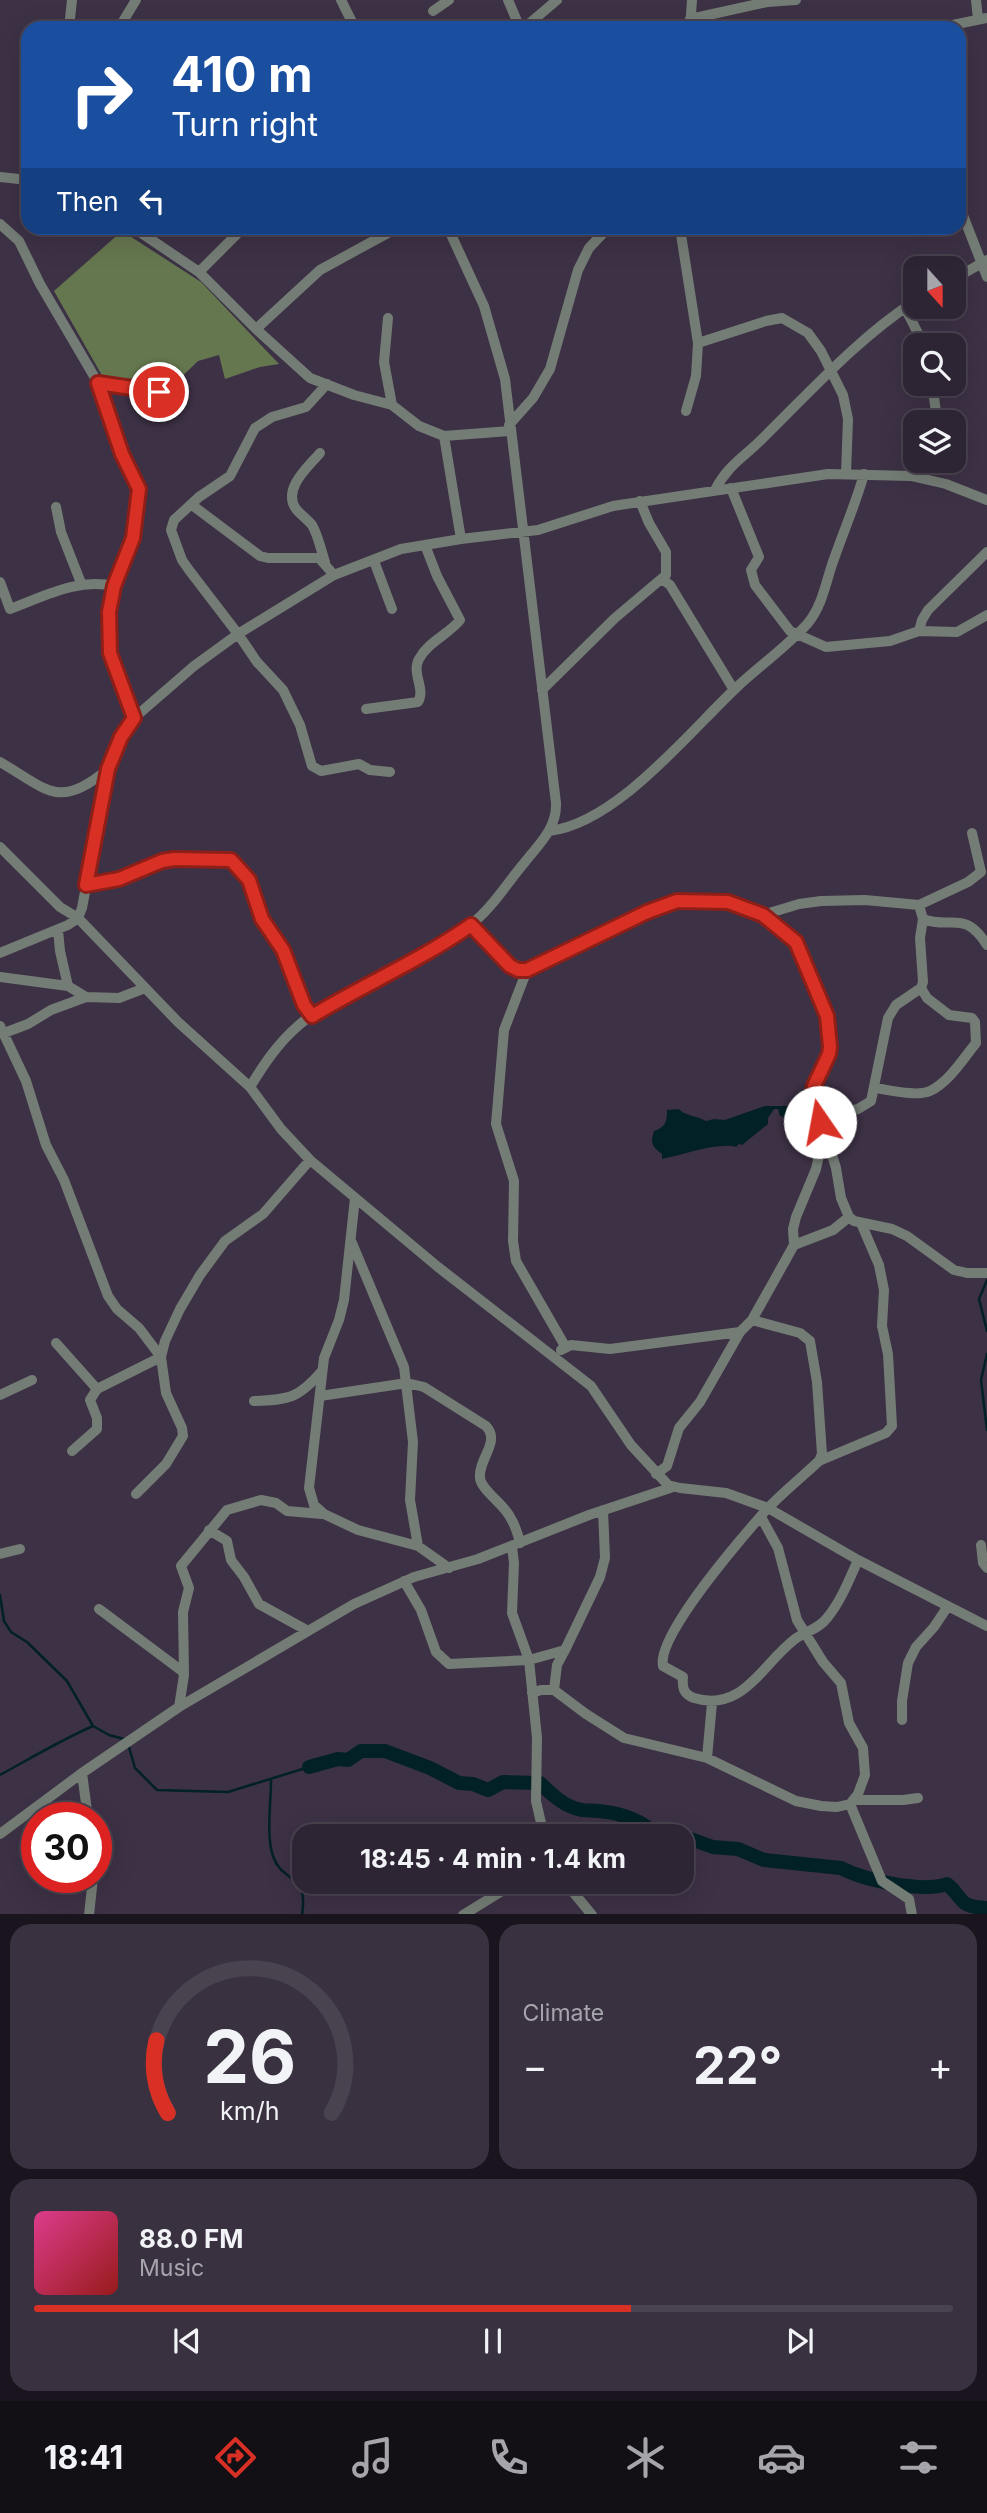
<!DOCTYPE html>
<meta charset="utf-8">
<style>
body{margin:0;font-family:Inter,sans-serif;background:#3a3140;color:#f1f3f6;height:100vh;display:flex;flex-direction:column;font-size:26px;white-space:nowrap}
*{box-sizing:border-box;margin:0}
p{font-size:23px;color:#a7a5ac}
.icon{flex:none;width:38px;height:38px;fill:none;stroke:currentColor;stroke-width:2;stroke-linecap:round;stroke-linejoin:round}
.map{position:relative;height:1914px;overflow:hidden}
.drawer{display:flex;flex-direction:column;gap:10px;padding:10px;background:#19141d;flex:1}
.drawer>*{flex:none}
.banner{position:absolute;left:21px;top:21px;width:945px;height:214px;border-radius:21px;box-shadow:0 7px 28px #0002,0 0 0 2px #49424f;background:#1a4fa0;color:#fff;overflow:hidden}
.needle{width:46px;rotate:159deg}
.fabs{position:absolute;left:903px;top:256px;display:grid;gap:14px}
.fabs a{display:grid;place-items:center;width:63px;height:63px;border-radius:14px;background:#2e2534;box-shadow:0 7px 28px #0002,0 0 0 2px #49424f;font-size:35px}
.speed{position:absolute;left:21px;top:1802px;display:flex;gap:14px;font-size:35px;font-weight:700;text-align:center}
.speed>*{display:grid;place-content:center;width:91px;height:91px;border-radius:50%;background:#2e2534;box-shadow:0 7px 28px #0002,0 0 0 2px #49424f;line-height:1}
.speed .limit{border:10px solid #d22;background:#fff;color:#111}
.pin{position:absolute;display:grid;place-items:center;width:60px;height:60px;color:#fff;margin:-30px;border:4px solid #fff;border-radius:50%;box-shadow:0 2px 7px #0007}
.me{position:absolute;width:77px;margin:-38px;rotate:348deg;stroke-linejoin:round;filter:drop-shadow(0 0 5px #0008)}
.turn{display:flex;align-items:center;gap:24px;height:147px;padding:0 35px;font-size:32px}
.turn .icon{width:91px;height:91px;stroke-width:2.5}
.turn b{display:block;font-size:49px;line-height:60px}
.then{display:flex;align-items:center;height:66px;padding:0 35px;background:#0003;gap:14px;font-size:26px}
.big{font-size:52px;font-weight:700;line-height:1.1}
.drawer .widget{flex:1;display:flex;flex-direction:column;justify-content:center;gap:10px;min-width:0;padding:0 24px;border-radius:21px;background:#3a3140}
.drawer .dial{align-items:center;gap:0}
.dial svg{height:182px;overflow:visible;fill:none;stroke:#49424f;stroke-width:7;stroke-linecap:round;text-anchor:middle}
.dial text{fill:#f1f3f6;stroke:none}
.song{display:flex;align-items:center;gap:21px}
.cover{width:84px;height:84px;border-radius:10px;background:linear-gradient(135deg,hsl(330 70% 55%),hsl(0 70% 35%))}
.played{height:7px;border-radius:4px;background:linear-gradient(90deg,#d93025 65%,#49424f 65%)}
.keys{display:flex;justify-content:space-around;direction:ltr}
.heat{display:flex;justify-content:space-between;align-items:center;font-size:38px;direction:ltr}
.drawer .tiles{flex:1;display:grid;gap:10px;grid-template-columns:1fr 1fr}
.widget:last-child{grid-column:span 2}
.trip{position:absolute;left:292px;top:1824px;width:402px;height:70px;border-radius:21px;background:#2e2534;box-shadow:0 7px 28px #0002,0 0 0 2px #49424f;font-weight:700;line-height:70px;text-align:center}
.tabs{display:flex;height:112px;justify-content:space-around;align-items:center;background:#120f15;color:#a7a5ac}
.tabs .icon{width:49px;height:49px}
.tabs .active{color:#d93025}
.tabs b{font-size:32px;color:#f1f3f6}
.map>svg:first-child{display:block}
</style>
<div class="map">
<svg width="987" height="1915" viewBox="0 0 987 1915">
<rect width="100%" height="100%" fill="#3d3145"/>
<!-- forest -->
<path fill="#65774f" d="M 122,231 L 201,282 L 279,364 L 260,367 L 225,379 L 219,355 L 198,361 L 168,390 L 104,379 L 54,291 Z"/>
<!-- water -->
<path fill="#022127" d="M 765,1106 L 790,1106 L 797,1120 L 780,1116 L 778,1109 L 774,1109 L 768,1118 L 768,1124 L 742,1145 L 739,1144 L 736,1147 C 717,1142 684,1155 662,1159 L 662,1154 C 652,1147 650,1143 654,1131 C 666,1127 667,1121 667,1110 L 679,1109 C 683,1115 697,1116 706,1121 L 714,1119 L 725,1120 Z"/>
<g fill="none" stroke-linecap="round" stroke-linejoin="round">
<!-- stream -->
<path stroke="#022127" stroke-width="2.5" d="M 987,1280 L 979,1299 L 987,1331
M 987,1354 L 981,1380 L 987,1430
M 0,1595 L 4,1621 L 11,1632 L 27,1642 L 67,1681 L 93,1726 L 109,1735 L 124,1739
M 128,1744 L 135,1768 L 157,1790 L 228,1792 L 309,1767
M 0,1775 C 31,1758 61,1740 93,1726
M 271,1780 C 271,1802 266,1836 273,1856 C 282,1884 309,1871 302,1915"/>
<!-- river -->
<path stroke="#022127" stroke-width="14" d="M 309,1767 L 338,1759 L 348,1760 L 361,1751 L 385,1751 L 430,1768 L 459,1783 L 473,1784 L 488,1790 L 503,1782 L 540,1783 C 552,1795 565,1807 582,1810 C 587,1811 593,1810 599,1811 C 619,1813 641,1820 655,1834 L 676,1836
M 682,1836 L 713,1847 L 738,1849 L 764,1860 L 841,1868 C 864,1880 922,1893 947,1884 C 965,1899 957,1907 987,1908"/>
<!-- minor -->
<path stroke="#747d75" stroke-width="10" d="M 341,0 L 355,28
M 508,0 L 520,28
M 976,0 L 978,19
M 433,11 L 449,0
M 690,19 L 767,2 L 796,0
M 69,28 L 72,0
M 119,28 L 136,0
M 524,28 L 557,0
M 690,28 L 692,0
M 938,28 L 987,18
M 0,177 L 28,180
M 959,205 L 987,277
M 0,224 L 19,241 L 40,284 L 98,383 L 122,454 L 139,489 L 133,538 L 114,586 L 109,612 L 110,653 L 134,718
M 134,228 L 199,272 L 256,329 L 310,378 L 354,395 L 392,405 L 419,426 L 444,436 L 510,431
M 680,228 L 698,343 L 696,376 L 686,411
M 199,272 L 243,228
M 954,279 L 987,260
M 905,308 L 924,345
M 388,318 L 384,362 L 392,405
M 256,329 L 320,270 L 397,228
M 698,343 L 766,321 L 782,318 L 808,333 L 821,351 L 843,395 L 848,419 L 846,474
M 98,383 L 159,392
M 932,383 L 937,419
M 327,384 L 306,407 L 272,417 L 255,428 L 230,476 L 199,497 L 174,520 L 171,530 L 182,560 L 189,570 L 238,634 L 257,662 L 283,690 L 300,725 L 312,766 L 321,771 L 359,764 L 370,770 L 390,772
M 509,425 L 533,398 L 550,369 L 578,270 L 589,248 L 608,228
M 444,436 L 461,539
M 320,453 C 308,467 282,489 296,509 C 301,515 307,519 312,525 C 318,535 321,550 325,562
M 731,488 L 759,557 L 751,570 L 755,585 L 790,631 L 826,647 L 890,641 L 919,631 L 957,632 L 987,615
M 715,490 C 728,465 743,458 762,439 C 811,391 857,339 915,301
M 192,505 L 260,556 L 268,558 L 319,558 L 334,575
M 56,507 L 61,532 L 81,583
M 374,561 L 392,609
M 662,579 L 670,585 L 734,690
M 0,582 L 10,609 C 45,596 77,578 114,586
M 919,631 L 922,620 L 928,610 L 987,552
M 542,690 L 615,618 L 666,575 L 666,552 L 649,523 L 640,501
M 366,709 L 418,702 C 426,689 411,673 419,659 C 428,642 449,634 460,620 L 437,576 L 425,545
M 0,762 C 48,790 59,810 108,769
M 549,831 C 617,823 689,732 737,687 C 759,666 788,646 808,623 C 823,605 826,580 834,559 C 844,530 856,503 864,474
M 0,847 L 60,907 L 78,918 L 178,1022 L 250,1087 L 281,1129 L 310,1160 L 438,1267 L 591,1386 L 631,1445 L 668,1485 L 680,1488 L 726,1493 L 768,1508 L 858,1560 L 987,1626
M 86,885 L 119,879 L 162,861 L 174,858 L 231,860 L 249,880 L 262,919 L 283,950 L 305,1005 L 312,1015
M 763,915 L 799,904 L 821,901 L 865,900 L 919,905 L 968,882 L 981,872 L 972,833
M 923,919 C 952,930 964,909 987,945
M 471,925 L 510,966 L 518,970 L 527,970 L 647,912 L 677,901 L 728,902 L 763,915 L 796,942 L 827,1016 L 829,1054 L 814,1086 L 812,1095 L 812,1103 L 820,1139 L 820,1151 L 816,1169 L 796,1217 L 793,1229 L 794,1245 L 752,1320 L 740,1332 L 700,1402 L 679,1428 L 667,1466 L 656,1474
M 58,930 L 60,951 L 68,986
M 0,953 L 68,925 L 78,918 L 82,908 L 108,769 L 121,738 L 134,718 L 194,666 L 238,634 L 334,575 L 401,549 L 461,539 L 538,530 L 613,506 L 828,474 L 911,476 L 946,484 L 987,500
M 527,970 L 504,1030 L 496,1124 L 514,1181 L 513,1241 L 516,1261 L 565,1346
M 0,977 L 68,986 L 86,997
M 0,1026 L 26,1081 L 46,1145 L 64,1180 L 108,1296 L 117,1309 L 139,1328 L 161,1357 L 97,1389 L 90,1400 L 97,1418 L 97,1429 L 72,1451
M 4,1033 L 28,1024 L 51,1010 L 86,997 L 119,998 L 145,988
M 250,1087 C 264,1064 278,1043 299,1025 C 349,982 417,966 469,926 C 491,910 507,883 525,862 C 539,844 557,828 556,803 L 505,379 L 484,306 L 448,228
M 875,1088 C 889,1090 917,1097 930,1091 C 949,1082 963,1059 976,1043 L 975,1022 L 972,1018 L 949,1015 L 927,998 L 921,988
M 815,1118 L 858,1109 L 871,1101 L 888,1018 L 896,1005 L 921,988 L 923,982 L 920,938 L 923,919 L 919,905
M 824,1129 L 836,1168 L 841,1198 L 849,1217 L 854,1221 L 892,1229 L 907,1236 L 954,1270 L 967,1273 L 987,1273
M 355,1198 L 344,1300 L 339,1320 L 324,1358 L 309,1488 L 314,1505 L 324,1514 L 358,1530 L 418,1546 L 449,1568
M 352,1243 L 404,1367 L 413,1442 L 410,1500 L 418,1546
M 794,1245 L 833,1230 L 849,1217
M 752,1320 L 800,1333 L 810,1341 L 817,1382 L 822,1454 L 819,1461 C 802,1477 783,1492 767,1509 C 745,1534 656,1636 663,1666 L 683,1677 C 682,1687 683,1694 694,1698 C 743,1713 762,1664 795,1639 C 806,1631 819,1629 827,1618 C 841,1601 849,1580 858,1560
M 56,1343 L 97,1389
M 561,1350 L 571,1345 L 610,1349 L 740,1332
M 0,1395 L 32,1380
M 320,1396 L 407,1383 L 424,1387 L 486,1426 C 501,1442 478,1459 480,1478 C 481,1490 504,1504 510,1517 C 515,1525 518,1534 520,1543
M 254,1401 C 289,1400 299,1398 322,1371
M 819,1461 L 886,1433 L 892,1426 L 888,1354 L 882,1326 L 884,1290 L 879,1265 L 861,1223
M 136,1494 L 166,1464 L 183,1436 L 182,1428 L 166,1393 L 161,1357 L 165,1341 L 180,1309 L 200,1275 L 225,1241 L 263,1214 L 310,1160
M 209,1530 L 227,1541 L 231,1560 L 244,1577 L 259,1604 L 308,1631
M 981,1545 L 983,1563 L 987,1568
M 512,1547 L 514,1563 L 512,1613 L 529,1660 L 537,1738 L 536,1801 L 544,1836
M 0,1554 L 20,1549
M 404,1581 L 421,1610 L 436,1652 L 449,1664 L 529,1660 L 565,1650 L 600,1577 L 605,1558 L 603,1510
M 99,1609 L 182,1671 L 184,1675 L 179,1707
M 184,1675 L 183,1612 L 189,1588 L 181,1566 L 227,1510 L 261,1500 L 276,1503 L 287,1511 L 322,1514
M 554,1690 L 557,1665 L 565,1650
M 532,1693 L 541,1690 L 554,1690 L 586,1714 L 624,1738 L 707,1758 L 796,1801 L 821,1806 L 837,1807 L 850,1804 L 858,1794 L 865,1775 L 863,1748 L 849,1723 L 841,1683 L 823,1662 L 797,1620 L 778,1548 L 761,1517
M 902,1720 L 902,1701 L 908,1663 L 916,1647 L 934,1627 L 948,1606
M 707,1758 L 712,1703
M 82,1773 L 88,1818
M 854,1800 L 903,1800 L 918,1798
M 850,1804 L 882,1881 L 909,1899 L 912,1915
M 0,1834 L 82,1773 L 179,1707 L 354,1604 L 414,1577 L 478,1559 L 589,1515 L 673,1487
M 564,1881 L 592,1915
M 89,1915 L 93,1878
M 463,1915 L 502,1891 L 540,1881"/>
</g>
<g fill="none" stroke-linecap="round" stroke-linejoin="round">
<!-- route casing -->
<g stroke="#8d1f18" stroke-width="18">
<path id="route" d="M 159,392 L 98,383 L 122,454 L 139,489 L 133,538 L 114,586 L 109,612 L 110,653 L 134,718 L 121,737 L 108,769 L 86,885 L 119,879 L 162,861 L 174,859 L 231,860 L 249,880 L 262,919 L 283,950 L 304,1005 L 312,1016 C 365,984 421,960 471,925 L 510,966 L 518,970 L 527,970 L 647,912 L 677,901 L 728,902 L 763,915 L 796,942 L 827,1016 L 830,1047 L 829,1054 L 814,1086 L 812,1103 L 815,1118 L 820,1122"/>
</g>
<!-- route -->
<use href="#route" stroke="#d93025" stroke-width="12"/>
</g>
</svg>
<div class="fabs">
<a><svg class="needle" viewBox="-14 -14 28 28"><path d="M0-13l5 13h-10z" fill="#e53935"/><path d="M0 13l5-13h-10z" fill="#a7a5ac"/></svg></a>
<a><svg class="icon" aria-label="search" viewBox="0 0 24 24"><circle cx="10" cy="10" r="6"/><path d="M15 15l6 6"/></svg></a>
<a><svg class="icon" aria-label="layers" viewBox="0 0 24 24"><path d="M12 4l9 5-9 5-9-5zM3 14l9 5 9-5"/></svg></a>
</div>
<div class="speed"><div class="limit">30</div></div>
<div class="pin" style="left:159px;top:392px;background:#d93025"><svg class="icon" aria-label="arrive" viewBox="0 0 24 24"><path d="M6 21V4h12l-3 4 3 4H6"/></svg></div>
<svg class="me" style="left:820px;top:1122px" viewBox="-20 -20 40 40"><circle r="19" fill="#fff"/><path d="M0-13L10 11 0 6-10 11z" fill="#d93025"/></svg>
<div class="trip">18:45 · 4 min · 1.4 km</div>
<div class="banner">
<div class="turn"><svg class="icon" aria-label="right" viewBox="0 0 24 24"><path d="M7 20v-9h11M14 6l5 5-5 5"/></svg><div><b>410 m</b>Turn right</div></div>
<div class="then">Then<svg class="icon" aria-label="left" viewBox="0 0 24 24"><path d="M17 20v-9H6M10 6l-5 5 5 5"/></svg></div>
</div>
</div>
<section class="drawer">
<div class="tiles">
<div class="widget dial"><svg viewBox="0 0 100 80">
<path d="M14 69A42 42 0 1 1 86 69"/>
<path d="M14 69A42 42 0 0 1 9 37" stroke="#d93025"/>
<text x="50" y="56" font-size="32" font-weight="700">26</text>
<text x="50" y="72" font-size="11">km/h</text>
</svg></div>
<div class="widget"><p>Climate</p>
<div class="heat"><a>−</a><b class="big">22°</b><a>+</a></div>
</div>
<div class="widget">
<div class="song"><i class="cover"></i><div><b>88.0 FM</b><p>Music</p></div></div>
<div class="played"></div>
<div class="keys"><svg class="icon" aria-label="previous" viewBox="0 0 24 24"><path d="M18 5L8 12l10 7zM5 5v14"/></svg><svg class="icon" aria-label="pause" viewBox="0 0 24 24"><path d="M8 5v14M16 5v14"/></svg><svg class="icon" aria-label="next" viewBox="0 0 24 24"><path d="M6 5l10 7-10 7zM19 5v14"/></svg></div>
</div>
</div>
</section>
<nav class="tabs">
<b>18:41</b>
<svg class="icon active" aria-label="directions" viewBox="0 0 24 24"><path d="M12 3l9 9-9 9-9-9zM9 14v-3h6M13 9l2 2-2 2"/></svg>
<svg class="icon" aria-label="music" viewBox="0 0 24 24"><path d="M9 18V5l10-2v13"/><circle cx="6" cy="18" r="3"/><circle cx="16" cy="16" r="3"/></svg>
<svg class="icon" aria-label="phone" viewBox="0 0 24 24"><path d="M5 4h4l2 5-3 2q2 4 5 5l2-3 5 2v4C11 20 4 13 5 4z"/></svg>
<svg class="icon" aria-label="climate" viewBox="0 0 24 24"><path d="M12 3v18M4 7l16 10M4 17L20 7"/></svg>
<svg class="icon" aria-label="car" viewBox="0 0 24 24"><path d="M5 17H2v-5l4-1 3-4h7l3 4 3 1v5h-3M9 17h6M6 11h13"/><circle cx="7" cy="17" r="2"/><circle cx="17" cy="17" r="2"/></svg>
<svg class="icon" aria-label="filters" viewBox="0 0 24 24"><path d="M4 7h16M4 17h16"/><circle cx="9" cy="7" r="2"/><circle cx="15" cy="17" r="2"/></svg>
</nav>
